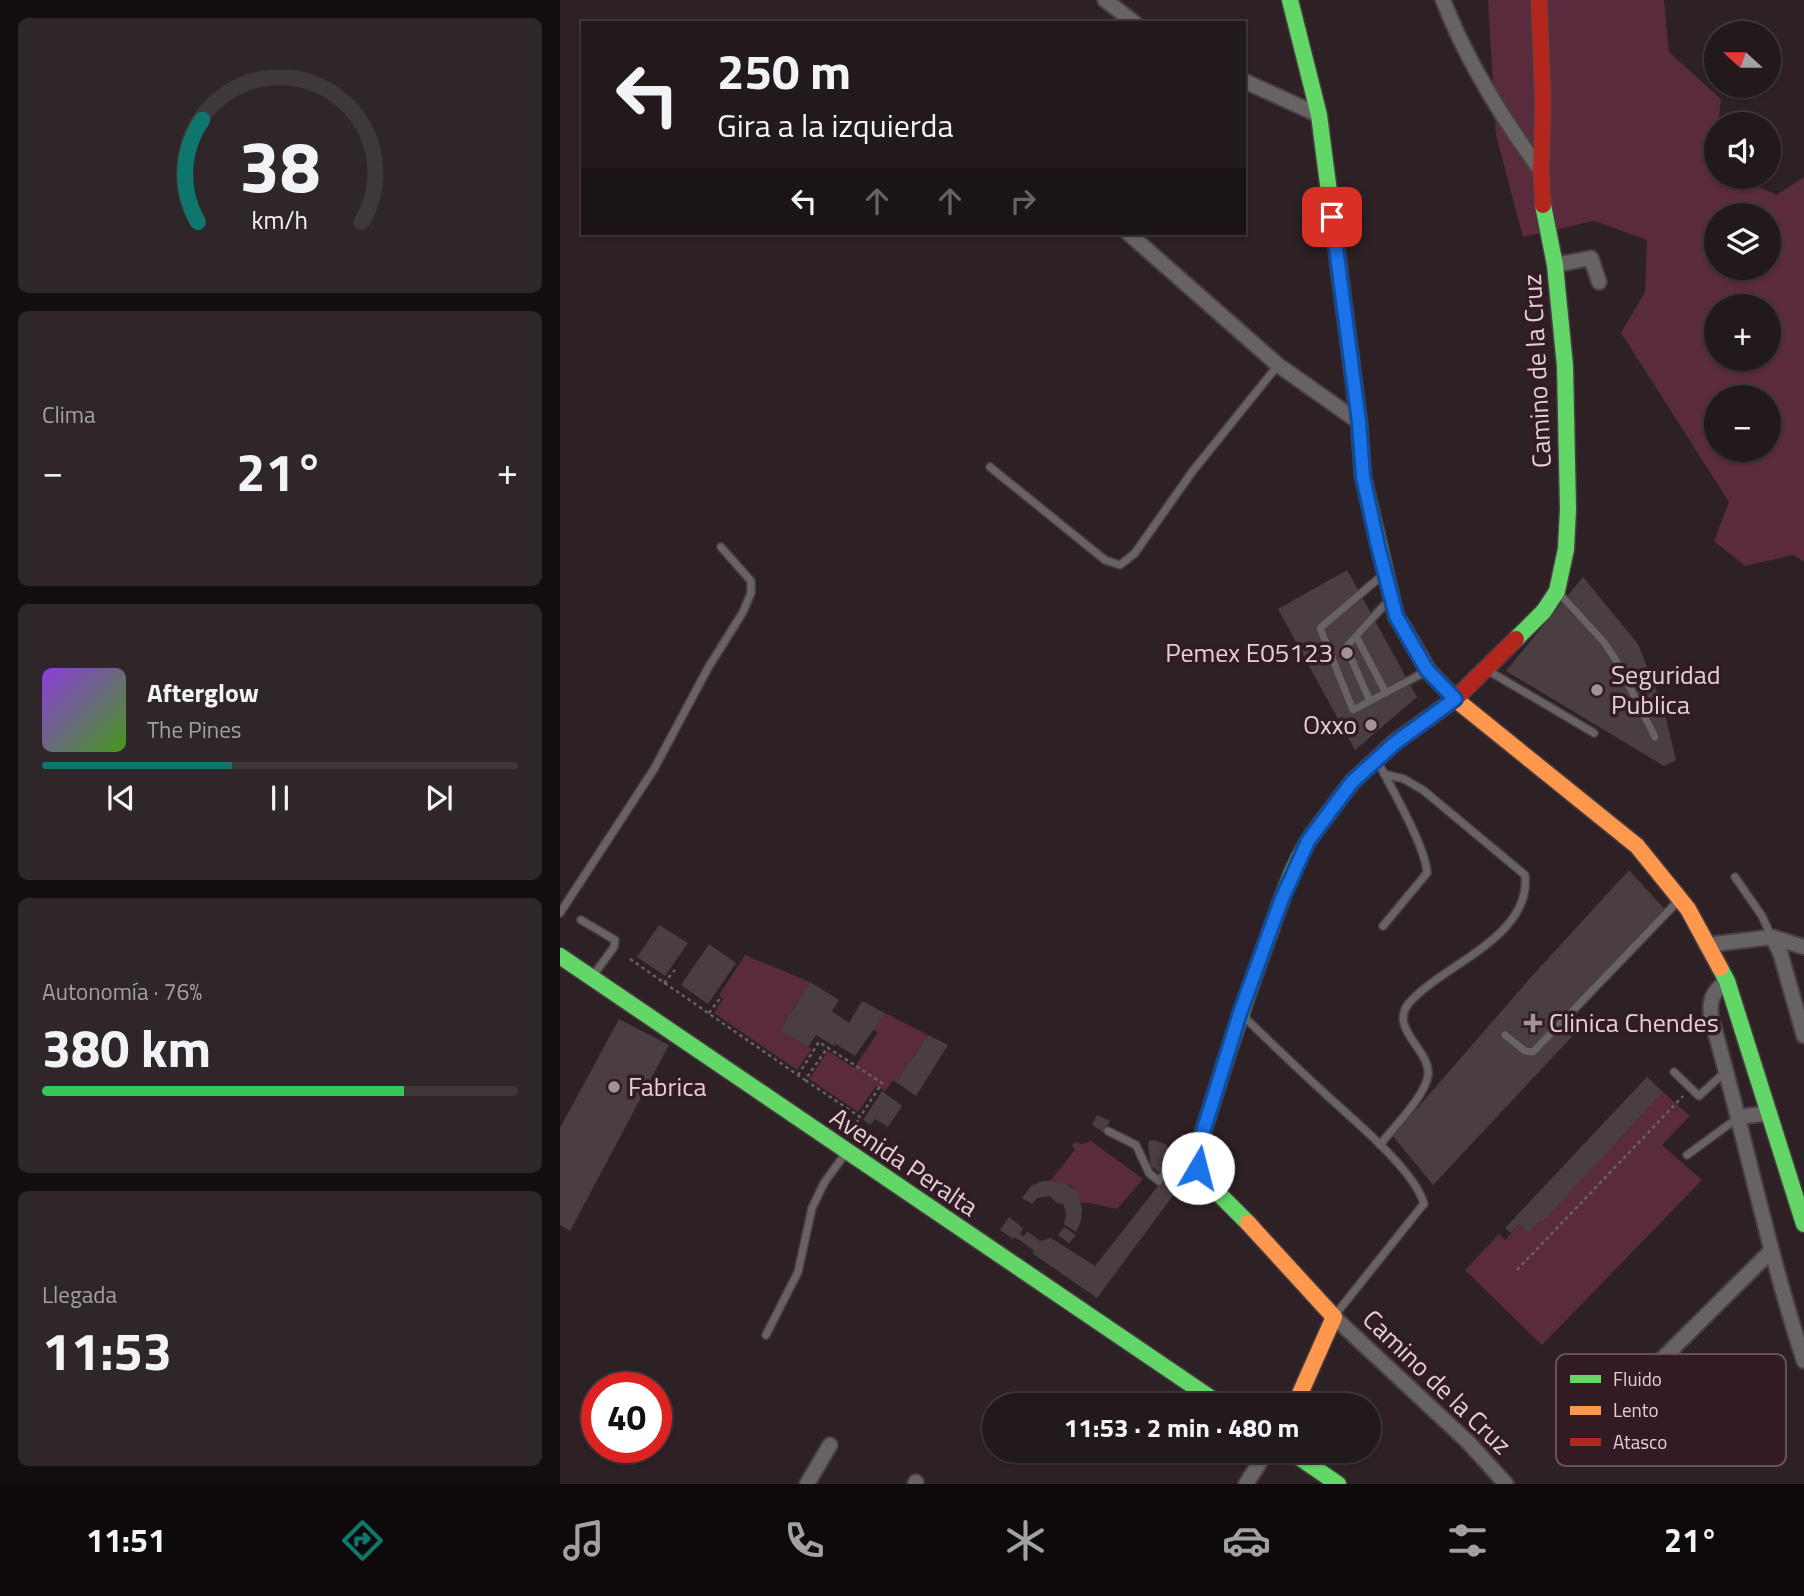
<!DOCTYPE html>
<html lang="es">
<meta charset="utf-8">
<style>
body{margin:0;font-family:"Titillium Web",sans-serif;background:#2e2629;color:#f1f3f6;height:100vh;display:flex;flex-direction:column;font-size:26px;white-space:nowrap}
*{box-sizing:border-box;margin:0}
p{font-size:23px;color:#a2a0a3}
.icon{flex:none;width:38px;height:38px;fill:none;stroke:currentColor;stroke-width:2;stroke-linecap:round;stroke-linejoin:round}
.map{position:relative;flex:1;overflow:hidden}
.details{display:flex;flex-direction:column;gap:18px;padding:18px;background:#130e0f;width:560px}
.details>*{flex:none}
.hud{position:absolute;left:21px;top:21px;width:665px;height:214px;border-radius:0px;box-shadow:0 2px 5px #0004,0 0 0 2px #3f383b;background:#22191c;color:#f1f3f6;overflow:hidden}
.needle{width:46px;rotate:291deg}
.controls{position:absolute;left:1144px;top:21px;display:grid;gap:14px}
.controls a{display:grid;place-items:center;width:77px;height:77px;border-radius:50%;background:#22191c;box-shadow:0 2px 5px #0004,0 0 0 2px #3f383b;font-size:35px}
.speed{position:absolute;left:21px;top:1372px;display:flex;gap:14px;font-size:35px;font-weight:700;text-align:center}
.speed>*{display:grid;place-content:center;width:91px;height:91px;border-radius:50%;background:#22191c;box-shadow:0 2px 5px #0004,0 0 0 2px #3f383b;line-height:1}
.speed .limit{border:10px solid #d22;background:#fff;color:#111}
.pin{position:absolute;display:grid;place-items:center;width:60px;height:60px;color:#fff;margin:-30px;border-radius:14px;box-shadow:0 4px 10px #0006}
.me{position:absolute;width:77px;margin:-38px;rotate:8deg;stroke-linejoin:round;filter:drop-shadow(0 0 5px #0008)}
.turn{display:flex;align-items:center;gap:24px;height:147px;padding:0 21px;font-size:32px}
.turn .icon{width:91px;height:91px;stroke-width:2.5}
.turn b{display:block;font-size:49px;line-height:60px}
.lanes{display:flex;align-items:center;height:66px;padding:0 21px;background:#0003;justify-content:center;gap:35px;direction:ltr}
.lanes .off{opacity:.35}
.big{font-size:52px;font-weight:700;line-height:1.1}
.details .widget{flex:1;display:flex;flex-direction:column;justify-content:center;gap:10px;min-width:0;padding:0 24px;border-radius:10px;background:#2e2629}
.details .dial{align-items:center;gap:0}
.dial svg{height:182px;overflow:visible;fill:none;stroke:#3f383b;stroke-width:7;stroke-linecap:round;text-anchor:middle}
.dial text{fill:#f1f3f6;stroke:none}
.song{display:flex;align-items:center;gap:21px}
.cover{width:84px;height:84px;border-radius:10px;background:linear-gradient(135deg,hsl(270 70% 55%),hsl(100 70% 35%))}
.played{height:7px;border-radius:4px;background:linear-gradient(90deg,#0f766e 40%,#3f383b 40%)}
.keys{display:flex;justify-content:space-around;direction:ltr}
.heat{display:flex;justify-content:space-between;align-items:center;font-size:38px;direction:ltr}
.charge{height:10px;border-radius:5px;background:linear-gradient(90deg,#34c759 76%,#3f383b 0)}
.trip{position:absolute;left:422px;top:1393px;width:399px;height:70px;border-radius:35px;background:#22191c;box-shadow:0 2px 5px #0004,0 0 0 2px #3f383b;font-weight:700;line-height:70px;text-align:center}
.dock{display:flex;height:112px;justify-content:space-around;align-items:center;background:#0e0a0b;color:#a2a0a3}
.dock .icon{width:49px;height:49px}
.dock .selected{color:#0f766e}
.dock b{font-size:32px;color:#f1f3f6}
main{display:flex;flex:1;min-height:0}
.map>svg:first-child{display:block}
</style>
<main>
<section class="details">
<div class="widget dial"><svg viewBox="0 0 100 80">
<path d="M14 69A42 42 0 1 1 86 69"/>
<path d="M14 69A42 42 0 0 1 16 24" stroke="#0f766e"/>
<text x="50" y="56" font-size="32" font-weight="700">38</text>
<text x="50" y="72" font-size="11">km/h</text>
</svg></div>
<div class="widget"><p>Clima</p>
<div class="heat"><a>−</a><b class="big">21°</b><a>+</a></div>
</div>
<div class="widget">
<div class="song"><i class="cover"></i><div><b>Afterglow</b><p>The Pines</p></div></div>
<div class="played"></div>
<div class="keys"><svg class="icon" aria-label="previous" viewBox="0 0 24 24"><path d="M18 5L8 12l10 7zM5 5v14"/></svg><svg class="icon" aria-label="pause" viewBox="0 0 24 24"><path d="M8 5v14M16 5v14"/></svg><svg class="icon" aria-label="next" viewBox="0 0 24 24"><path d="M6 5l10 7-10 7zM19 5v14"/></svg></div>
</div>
<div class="widget"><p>Autonomía · 76%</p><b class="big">380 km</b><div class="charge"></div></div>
<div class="widget"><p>Llegada</p><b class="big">11:53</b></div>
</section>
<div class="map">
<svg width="1244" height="1484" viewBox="0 0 1244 1484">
<rect width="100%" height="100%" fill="#2d2125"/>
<!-- green -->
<path fill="#592b3c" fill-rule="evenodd" d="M 928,0 L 1104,0 L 1109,52 L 1161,99 L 1153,166 L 1157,168 L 1157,177 L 1177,177 L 1217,195 L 1244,177 L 1244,562 L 1233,555 L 1185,566 L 1154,541 L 1169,502 L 1061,333 L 1085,292 L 1087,240 L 1034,221 L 963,237 L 936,135 ZM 1157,215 L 1209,215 L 1209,268 L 1157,268 ZM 1157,306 L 1209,306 L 1209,359 L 1157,359 ZM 1157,397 L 1209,397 L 1209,450 L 1157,450 Z
M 185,955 L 250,982 L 220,1030 L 252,1049 L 237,1070 L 154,1013 L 163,999 L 159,995 Z
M 325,1013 L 368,1035 L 336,1082 L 332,1081 L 325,1091 L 316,1086 L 298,1112 L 249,1079 L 268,1051 L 294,1068 L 318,1032 L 313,1030 Z
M 1103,1092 L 1130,1116 L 1102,1145 L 1142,1180 L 982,1345 L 905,1270 L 939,1234 L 945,1240 L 960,1224 L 968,1232 L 981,1220 L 983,1220 Z
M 531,1141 L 583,1179 L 557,1209 L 530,1203 L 521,1203 C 515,1184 509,1183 490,1181 L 515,1150 L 512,1145 L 515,1142 L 522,1144 Z"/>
<!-- building -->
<path fill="#4a3e42" d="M 787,570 L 857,697 L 795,750 L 718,609 Z
M 1023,577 L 1078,644 L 1104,710 L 1116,760 L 1104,766 L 946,671 Z
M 1069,870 L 1109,914 L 1010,1018 L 1020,1028 L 873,1185 L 833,1136 L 972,976 Z
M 99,925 L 128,943 L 105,976 L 77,957 Z
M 149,944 L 176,963 L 148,1004 L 121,985 Z
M 250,982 L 279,1000 L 272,1011 L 289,1023 L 302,1001 L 325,1013 L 295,1056 L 276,1044 L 274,1046 L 256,1035 L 248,1047 L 220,1030 Z
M 59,1019 L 109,1045 L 10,1231 L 0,1225 L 0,1128 Z
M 368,1035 L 388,1045 L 356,1096 L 336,1082 Z
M 1087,1077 L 1103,1092 L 983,1221 L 981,1220 L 968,1233 L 960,1224 L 951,1233 L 945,1228 Z
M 322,1091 L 342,1106 L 328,1127 L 315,1119 L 310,1125 L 303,1120 Z
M 537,1115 L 550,1121 L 543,1132 L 532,1125 Z
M 594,1140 L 607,1145 L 608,1151 L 614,1155 L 600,1173 L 591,1166 L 588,1146 L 589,1141 Z
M 620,1158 L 629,1174 L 537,1298 L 472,1253 L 474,1251 L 461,1241 L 454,1237 L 453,1239 L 440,1230 L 449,1217 L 463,1228 L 460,1234 L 464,1236 L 467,1231 L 480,1241 L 491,1238 L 535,1266 Z
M 490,1181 L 505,1183 L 518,1192 L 522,1209 L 521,1221 L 516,1232 L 504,1224 L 506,1213 L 503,1204 L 497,1203 L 490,1196 L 477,1198 L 472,1204 L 462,1198 L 471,1186 L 482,1181 Z
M 504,1227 L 516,1235 L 509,1243 L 498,1235 Z"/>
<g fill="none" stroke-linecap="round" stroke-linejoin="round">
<!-- lane casing -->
<g stroke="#493e42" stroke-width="10">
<path id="lane" d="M 430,467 L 545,560 L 560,565 L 575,553 L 632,472 L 718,365
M 825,573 L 760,628 L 793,710 L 867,671
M 997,591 L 1044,642 L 1057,662 L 1095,737
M 796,636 L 826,693
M 927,670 L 1034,733
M 810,701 L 786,647 L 829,600
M 817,760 C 830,786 866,847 867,873 L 823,926
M 1175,877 L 1202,916 L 1211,936
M 0,913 L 94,769 L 148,668 L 183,612 L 191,593 L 191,581 L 161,547
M 21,920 L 55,940 L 54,947 L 32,977
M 681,1014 C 707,1039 733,1064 759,1088 C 786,1114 855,1169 864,1204 L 862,1206 L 775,1315
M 945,1035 L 965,1051 L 973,1052 L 1120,899
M 1114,1072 L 1139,1096 L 1166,1071
M 548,1131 L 576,1145 L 589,1173 L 599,1181 L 617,1156 L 637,1156
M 820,1145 C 833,1128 866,1095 868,1075 C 871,1050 828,1029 849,1003 C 883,964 972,937 965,875 L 863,790 L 844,779 L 824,774
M 1127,1155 L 1179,1117
M 206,1335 L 238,1272 L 252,1208 L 264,1183 L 285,1154"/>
</g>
<!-- street casing -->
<g stroke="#493e42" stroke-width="18">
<path id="street" d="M 545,0 L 575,23
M 883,0 C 907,62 942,118 981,171
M 684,81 L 759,115
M 568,233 L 718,365 L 799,422
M 995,265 L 1031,258 L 1039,282
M 1212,937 L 1244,947
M 1146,945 L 1212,937 L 1220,952 L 1244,1036
M 1167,981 C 1153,991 1149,999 1151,1017 C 1184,1131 1207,1248 1244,1361
M 1179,1117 L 1210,1113
M 774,1317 L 909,1443 L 946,1484
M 1089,1372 L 1211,1251
M 247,1484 L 270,1445
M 355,1484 L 356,1482
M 686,1484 L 707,1451"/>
</g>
<!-- fast casing -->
<g stroke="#493e42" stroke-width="19">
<path id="fast" d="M 730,0 L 759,115 L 799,422 L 803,477 L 836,616 L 843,627
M 956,639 L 984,611 L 997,591 L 1006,549 L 1008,509 L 1005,366 L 995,265 L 983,205
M 0,956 L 661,1405
M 1160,968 L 1167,981 L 1244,1224
M 688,1223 L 644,1179 L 638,1168 L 639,1145 C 661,1074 683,1004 709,935 C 722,899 734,858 758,827
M 730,1451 L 778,1484"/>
</g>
<!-- slow casing -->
<g stroke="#493e42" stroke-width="19">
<path id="slow" d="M 843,627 L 868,670 L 895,699 L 1077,846 L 1128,909 L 1160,968
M 688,1223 L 774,1317 L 735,1405"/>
</g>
<!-- jam casing -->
<g stroke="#493e42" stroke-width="19">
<path id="jam" d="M 979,0 L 983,102 L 981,171 L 983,205
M 758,827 L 792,782 L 835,742 L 895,699 L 956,639"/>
</g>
<!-- path -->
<path stroke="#686265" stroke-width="2.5" stroke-dasharray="3.5 3.5" stroke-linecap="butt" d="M 70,959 L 245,1080 L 268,1047
M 104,983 L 115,970
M 149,1013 L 160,998
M 238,1075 L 259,1042 L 322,1083 L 300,1117 L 245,1080
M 289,1135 L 300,1117
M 957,1270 L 1123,1096"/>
<!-- lane -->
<use href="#lane" stroke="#676263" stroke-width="7"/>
<!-- street -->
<use href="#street" stroke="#676263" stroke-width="14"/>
<!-- fast -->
<use href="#fast" stroke="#63d668" stroke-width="16"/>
<!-- slow -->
<use href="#slow" stroke="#ff974d" stroke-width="16"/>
<!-- jam -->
<use href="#jam" stroke="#b3261e" stroke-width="16"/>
</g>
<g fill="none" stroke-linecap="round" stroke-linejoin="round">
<!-- route casing -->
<g stroke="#114b97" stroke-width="18">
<path id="route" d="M 638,1168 L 639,1145 L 680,1013 L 721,901 L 748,841 L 792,782 L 835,743 L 895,699 L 867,670 L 836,616 L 818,546 L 803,477 L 799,422 L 772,217"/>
</g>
<!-- route -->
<use href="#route" stroke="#1a73e8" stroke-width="12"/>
</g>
<!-- markers -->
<g fill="#a29297" stroke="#331b24" stroke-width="2.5">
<circle cx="787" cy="653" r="7"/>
<circle cx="1037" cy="690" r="7"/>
<circle cx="811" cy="725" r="7"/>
<path d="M969.5 1012.5h7v7h7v7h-7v7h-7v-7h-7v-7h7z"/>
<circle cx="54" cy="1087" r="7"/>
</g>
<g text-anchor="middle" stroke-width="7" stroke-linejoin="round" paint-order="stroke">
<!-- street labels -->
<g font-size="26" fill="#e1cfd5" stroke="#331b24">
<text transform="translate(977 371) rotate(-93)" y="9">Camino de la Cruz</text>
<text transform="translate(344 1162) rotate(34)" y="9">Avenida Peralta</text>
<text transform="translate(877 1382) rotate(44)" y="9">Camino de la Cruz</text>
</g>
<!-- poi labels -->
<g font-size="26" fill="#e1cfd5" stroke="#331b24" text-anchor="start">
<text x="773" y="662" text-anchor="end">Pemex E05123</text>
<text x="1051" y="684">Seguridad<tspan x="1051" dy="30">Publica</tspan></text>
<text x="797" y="734" text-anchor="end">Oxxo</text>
<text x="989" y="1032">Clinica Chendes</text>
<text x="68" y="1096">Fabrica</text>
</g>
</g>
<!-- legend -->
<rect x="996" y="1354" width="230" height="112" rx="10" fill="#331b24" stroke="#675159" stroke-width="2"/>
<rect x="1010" y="1375" width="31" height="8" fill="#63d668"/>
<rect x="1010" y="1406" width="31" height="9" fill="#ff974d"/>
<rect x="1010" y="1438" width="31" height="8" fill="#b3261e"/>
<g font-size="19" fill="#e1cfd5">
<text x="1053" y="1386">Fluido</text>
<text x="1053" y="1417">Lento</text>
<text x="1053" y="1449">Atasco</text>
</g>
</svg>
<div class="controls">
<a><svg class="needle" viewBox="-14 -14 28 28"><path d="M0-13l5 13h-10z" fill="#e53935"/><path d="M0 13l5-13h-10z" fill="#a2a0a3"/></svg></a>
<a><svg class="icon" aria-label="sound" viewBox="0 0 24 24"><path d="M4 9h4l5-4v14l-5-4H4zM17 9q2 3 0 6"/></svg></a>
<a><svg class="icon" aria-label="layers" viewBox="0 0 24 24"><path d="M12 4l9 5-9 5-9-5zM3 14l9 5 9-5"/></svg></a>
<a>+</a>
<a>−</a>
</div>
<div class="speed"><div class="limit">40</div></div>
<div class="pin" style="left:772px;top:217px;background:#d93025"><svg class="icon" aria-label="arrive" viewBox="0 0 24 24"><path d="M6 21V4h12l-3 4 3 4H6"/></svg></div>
<svg class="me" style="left:638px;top:1168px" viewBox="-20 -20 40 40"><circle r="19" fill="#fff"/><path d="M0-13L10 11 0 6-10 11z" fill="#1a73e8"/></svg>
<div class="trip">11:53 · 2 min · 480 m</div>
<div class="hud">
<div class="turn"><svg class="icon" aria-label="left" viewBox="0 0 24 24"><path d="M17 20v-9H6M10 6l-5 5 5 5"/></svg><div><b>250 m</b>Gira a la izquierda</div></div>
<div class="lanes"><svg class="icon" aria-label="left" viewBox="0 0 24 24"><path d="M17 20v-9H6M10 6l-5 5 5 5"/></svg><svg class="icon off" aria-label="ahead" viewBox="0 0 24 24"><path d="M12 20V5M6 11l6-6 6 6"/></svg><svg class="icon off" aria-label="ahead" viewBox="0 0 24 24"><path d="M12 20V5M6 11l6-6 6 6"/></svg><svg class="icon off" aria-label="right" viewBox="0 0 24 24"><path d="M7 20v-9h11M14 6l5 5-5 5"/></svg></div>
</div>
</div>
</main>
<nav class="dock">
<b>11:51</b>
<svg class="icon selected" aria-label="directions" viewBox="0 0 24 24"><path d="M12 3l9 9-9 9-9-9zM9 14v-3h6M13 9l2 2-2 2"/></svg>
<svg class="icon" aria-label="music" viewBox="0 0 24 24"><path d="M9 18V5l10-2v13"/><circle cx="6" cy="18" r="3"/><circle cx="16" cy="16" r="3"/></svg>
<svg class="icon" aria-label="phone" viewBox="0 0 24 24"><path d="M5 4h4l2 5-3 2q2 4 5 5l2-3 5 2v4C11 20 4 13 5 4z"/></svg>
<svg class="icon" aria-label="climate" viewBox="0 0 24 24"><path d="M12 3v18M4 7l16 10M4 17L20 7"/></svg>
<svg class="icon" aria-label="car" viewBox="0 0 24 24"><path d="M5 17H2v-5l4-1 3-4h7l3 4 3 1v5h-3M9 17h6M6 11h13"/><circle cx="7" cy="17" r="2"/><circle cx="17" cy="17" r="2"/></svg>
<svg class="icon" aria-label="filters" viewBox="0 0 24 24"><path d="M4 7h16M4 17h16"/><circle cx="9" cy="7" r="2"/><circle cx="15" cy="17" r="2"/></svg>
<b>21°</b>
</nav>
